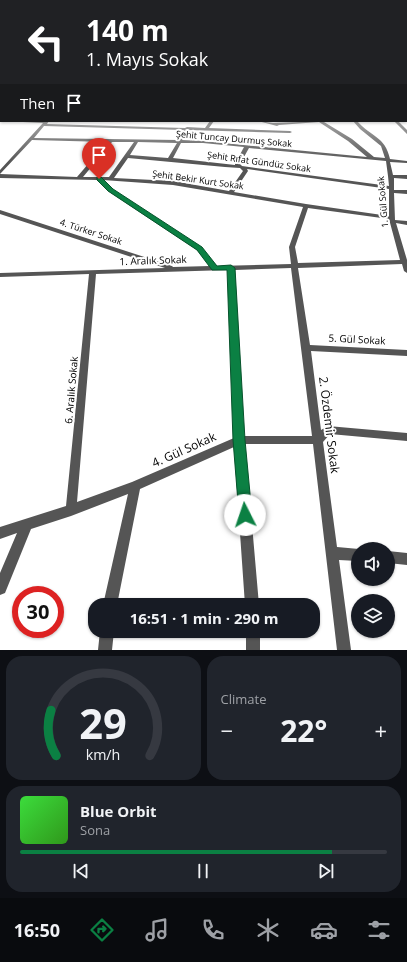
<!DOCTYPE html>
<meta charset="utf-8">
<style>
body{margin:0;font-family:"Open Sans",sans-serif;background:#20242c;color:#f1f3f6;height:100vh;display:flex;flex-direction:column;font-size:15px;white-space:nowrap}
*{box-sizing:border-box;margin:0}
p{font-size:13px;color:#9ea1a6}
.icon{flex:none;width:22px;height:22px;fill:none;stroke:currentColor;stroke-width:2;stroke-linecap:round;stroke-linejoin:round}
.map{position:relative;height:650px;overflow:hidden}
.details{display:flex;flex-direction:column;gap:6px;padding:6px;background:#0d0f14;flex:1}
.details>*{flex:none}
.banner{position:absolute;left:0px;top:0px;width:407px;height:122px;box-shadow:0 1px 3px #0004;background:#202124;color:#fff;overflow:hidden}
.buttons{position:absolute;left:351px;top:542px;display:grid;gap:8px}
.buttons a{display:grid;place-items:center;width:44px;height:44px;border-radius:50%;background:#171b24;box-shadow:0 1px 3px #0004;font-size:20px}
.speed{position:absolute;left:12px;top:586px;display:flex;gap:8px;font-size:20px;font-weight:700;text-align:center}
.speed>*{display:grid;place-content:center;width:52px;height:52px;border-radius:50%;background:#171b24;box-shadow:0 1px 3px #0004;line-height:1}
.speed .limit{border:6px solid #d22;background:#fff;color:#111}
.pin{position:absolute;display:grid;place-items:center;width:34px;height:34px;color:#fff;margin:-41px -17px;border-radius:50% 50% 50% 0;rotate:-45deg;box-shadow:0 0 4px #0007}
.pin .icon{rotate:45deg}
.me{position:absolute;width:44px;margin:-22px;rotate:356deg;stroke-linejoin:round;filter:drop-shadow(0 0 3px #0008)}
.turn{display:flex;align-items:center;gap:14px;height:84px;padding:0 20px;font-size:18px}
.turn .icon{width:52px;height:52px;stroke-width:2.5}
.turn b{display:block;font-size:28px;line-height:34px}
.then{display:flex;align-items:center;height:38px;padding:0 20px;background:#0003;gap:8px;font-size:15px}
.big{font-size:30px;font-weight:700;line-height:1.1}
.details .tile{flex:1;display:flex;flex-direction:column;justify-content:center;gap:6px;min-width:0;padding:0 14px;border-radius:16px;background:#20242c}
.details .dial{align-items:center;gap:0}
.dial svg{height:104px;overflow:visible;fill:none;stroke:#363941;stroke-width:7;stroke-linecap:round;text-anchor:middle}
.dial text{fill:#f1f3f6;stroke:none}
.song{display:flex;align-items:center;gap:12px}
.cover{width:48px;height:48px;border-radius:6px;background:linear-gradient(135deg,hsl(120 70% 55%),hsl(110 70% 35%))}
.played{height:4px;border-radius:2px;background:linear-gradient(90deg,#0b8043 85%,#363941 85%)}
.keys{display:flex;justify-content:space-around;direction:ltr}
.heat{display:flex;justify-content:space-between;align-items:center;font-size:22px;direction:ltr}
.details .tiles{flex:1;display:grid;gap:6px;grid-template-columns:1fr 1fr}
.tile:last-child{grid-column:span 2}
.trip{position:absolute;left:88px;top:598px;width:232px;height:40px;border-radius:16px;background:#171b24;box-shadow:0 1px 3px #0004;font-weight:700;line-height:40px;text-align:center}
.dock{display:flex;height:64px;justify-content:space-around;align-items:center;background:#090b0e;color:#9ea1a6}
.dock .icon{width:28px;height:28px}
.dock .selected{color:#0b8043}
.dock b{font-size:18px;color:#f1f3f6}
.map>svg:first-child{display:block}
</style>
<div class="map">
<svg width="407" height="650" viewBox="0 0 407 650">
<rect width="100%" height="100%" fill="#fff"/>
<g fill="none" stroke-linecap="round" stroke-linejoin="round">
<!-- street -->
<path fill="#555" fill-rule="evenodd" d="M 406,76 L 407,76 L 407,78 L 406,78 Z
M 406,88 L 407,88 L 407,90 L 406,90 Z
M 0,91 L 1,91 L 1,93 L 0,93 Z
M 0,100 L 1,100 L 0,103 Z
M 406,103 L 407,103 L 406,107 Z
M 406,117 L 407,117 L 407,119 L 406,119 Z
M 21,121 L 49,121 L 47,124 L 185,128 L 187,127 L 205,128 L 210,121 L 214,121 L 209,128 L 290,131 L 292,132 L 290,133 L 188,130 L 182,140 L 203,141 L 367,157 L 348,141 L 319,122 L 279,125 L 277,126 L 258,121 L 273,123 L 325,121 L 324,122 L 352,139 L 374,157 L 385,158 L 381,146 L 360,129 L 353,121 L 357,121 C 371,137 385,136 390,159 L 407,161 L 407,163 L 390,162 L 393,175 L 407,175 L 407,179 L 394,178 L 394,190 L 407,190 L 407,194 L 394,193 L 395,220 L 407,221 L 407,225 L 396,223 L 407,260 L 407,273 L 404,271 L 402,264 L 298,268 L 310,345 L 407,350 L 407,356 L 311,351 L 321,430 L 328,426 L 407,433 L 407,441 L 330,434 L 323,442 L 337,547 L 359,549 L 358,561 L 339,560 L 351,650 L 337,650 L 313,444 L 245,444 L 259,605 L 245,605 L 234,447 L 140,489 L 117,605 L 103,605 L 128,494 L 71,516 L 31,529 L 5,593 L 0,595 L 0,573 L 17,533 L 0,539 L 0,527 L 66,506 L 89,274 L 0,277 L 0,273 L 165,268 L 0,214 L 0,210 L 172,266 L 173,267 L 210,266 L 197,250 L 108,191 L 97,180 L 0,178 L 0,170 L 43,123 L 23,122 ZM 44,126 L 184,130 L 178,140 L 34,138 ZM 32,140 L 107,142 L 77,177 L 0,174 ZM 112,142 L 134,142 L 109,177 L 83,177 ZM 138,142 L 177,143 L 168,158 L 130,155 ZM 181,143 L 203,143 L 244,147 L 235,164 L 235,165 L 173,158 ZM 249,148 L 386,161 L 388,176 L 389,186 L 242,166 L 240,164 ZM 128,158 L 225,167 L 240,168 L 243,171 L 229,191 L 173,181 L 114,178 ZM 247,169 L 389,189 L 389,216 L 306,204 L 234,192 L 248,171 ZM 103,180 L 173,185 L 303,207 L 289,247 L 291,264 L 217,266 L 201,248 L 112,189 ZM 308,208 L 389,219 L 400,260 L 298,263 L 295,247 ZM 291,268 L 312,436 L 244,436 L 235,270 ZM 228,270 L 234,438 L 132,482 L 77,502 L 96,274 Z
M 394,121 L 398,121 L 407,130 L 407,134 Z
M 388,551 L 407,553 L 407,565 L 388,563 Z
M 100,631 L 114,631 L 112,650 L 98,650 Z
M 246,631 L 260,631 L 260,650 L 246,650 Z"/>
</g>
<!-- sky -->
<linearGradient id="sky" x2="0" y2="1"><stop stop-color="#8cadcc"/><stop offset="0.44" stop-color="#fff"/><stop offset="1" stop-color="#fff" stop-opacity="0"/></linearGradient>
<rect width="407" height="163" fill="url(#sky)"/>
<!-- route -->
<path fill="#0b8043" stroke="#07532c" d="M 97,177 L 101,177 L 113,189 L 202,247 L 217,266 L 231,265 L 235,268 L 245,440 L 252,515 L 250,520 L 245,521 L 240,520 L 239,515 L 233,440 L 227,270 L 212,270 L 197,250 L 108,191 L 97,180 Z"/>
<g text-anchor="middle" stroke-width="4" stroke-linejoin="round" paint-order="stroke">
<!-- far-street labels -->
<g font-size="9" fill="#000" stroke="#fff">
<text transform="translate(234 139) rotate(5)" y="3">Şehit Tuncay Durmuş Sokak</text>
<text transform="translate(259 162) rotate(8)" y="3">Şehit Rıfat Gündüz Sokak</text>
<text transform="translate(198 180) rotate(8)" y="3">Şehit Bekir Kurt Sokak</text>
<text transform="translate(383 202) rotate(-95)" y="3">1. Gül Sokak</text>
<text transform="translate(91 232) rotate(18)" y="3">4. Türker Sokak</text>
</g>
<!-- street labels -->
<g font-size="10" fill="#000" stroke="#fff">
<text transform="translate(153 260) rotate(-2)" y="4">1. Aralık Sokak</text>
<text transform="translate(357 339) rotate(3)" y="4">5. Gül Sokak</text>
<text transform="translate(71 390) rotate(-85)" y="4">6. Aralık Sokak</text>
</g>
<!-- near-street labels -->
<g font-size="12" fill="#000" stroke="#fff">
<text transform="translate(329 425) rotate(83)" y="4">2. Özdemir Sokak</text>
<text transform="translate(184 450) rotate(-24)" y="4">4. Gül Sokak</text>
</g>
</g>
</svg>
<div class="buttons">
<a><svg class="icon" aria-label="sound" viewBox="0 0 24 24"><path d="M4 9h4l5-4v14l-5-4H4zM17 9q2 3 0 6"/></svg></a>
<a><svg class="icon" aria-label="layers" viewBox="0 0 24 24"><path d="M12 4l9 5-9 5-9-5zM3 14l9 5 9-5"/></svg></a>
</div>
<div class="speed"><div class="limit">30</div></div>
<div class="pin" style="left:99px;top:179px;background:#d93025"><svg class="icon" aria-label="arrive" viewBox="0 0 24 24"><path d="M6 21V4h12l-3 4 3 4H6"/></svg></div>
<svg class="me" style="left:245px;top:515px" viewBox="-20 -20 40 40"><circle r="19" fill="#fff"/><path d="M0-13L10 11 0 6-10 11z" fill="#0b8043"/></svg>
<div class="trip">16:51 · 1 min · 290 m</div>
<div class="banner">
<div class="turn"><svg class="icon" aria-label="left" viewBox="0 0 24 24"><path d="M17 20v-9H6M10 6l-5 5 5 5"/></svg><div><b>140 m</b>1. Mayıs Sokak</div></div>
<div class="then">Then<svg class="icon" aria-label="arrive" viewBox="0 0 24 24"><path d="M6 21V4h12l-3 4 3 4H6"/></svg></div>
</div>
</div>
<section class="details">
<div class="tiles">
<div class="tile dial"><svg viewBox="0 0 100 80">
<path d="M14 69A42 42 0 1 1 86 69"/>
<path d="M14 69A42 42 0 0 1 10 34" stroke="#0b8043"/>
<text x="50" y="56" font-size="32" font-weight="700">29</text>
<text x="50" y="72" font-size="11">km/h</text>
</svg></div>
<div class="tile"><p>Climate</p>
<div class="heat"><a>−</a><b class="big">22°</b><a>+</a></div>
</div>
<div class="tile">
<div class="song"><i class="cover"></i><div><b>Blue Orbit</b><p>Sona</p></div></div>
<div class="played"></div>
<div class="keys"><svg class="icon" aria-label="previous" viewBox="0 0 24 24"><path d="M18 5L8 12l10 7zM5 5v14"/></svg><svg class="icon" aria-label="pause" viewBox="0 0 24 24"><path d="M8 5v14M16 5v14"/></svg><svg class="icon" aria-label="next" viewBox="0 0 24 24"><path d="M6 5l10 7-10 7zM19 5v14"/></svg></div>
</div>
</div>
</section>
<nav class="dock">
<b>16:50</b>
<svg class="icon selected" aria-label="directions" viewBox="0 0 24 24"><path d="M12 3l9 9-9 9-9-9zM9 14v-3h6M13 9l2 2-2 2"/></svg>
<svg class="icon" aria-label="music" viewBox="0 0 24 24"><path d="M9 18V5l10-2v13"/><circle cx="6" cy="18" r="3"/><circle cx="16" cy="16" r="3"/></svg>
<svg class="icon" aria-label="phone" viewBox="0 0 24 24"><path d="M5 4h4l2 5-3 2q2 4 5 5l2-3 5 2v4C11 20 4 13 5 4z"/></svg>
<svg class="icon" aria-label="climate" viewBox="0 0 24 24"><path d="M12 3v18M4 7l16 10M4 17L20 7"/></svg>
<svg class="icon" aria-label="car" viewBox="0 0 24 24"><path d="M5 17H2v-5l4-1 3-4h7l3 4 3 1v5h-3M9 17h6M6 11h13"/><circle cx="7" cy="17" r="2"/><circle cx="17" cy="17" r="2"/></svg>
<svg class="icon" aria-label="filters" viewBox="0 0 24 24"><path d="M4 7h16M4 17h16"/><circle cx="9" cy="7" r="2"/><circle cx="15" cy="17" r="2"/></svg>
</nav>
